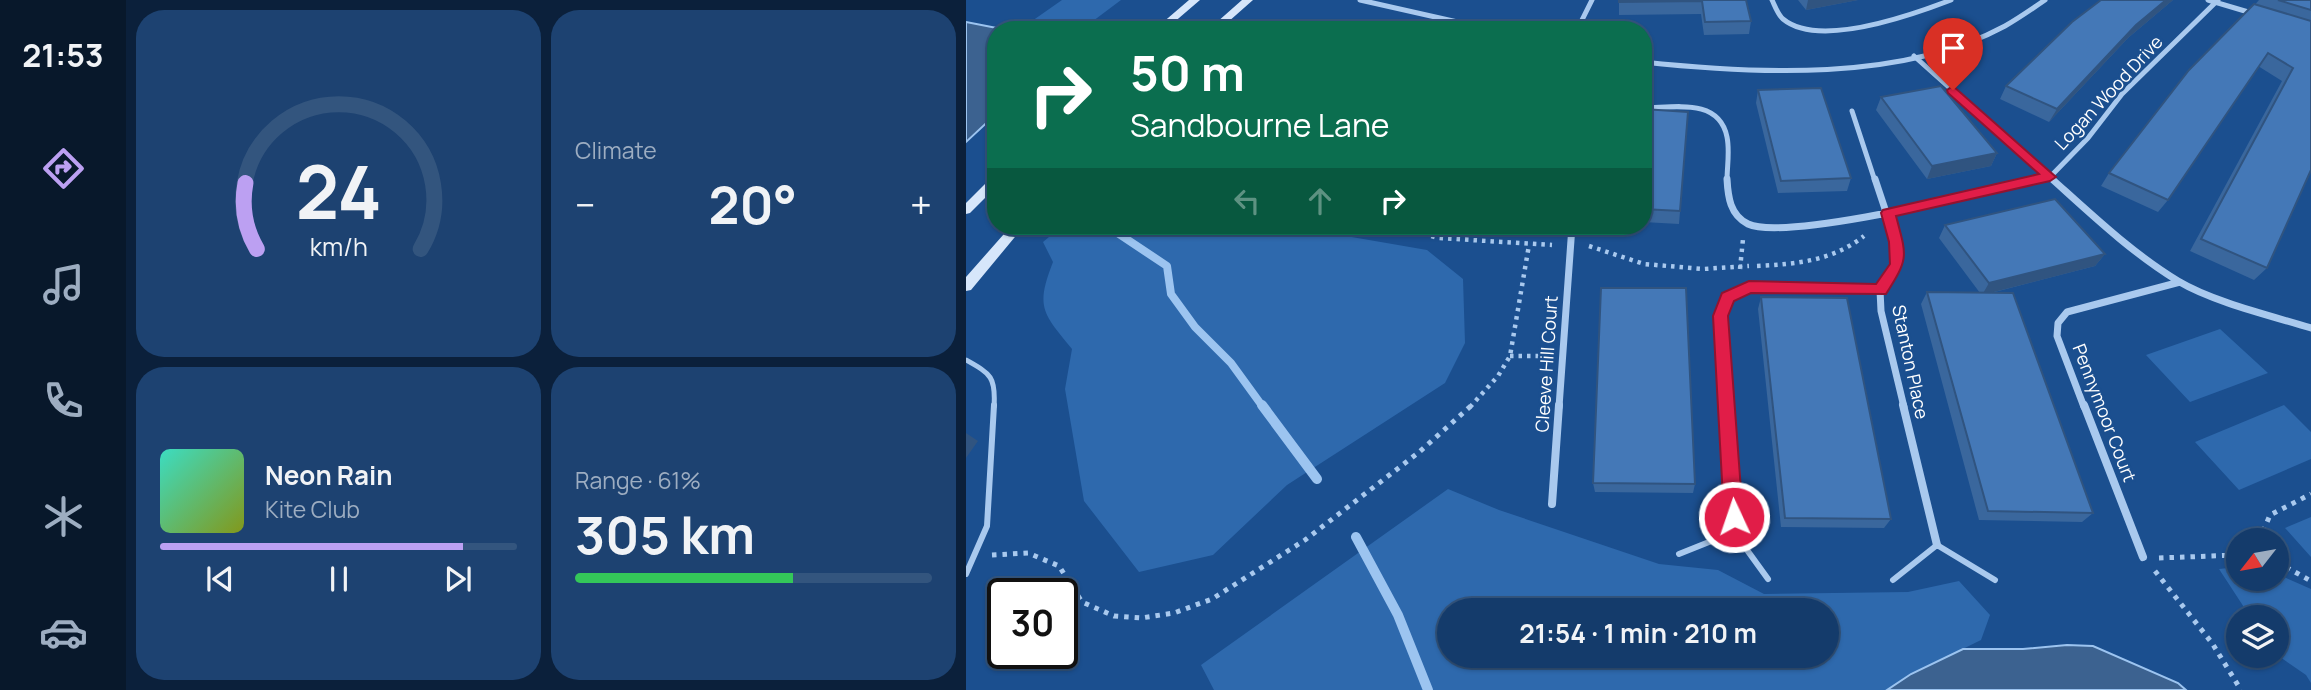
<!DOCTYPE html>
<meta charset="utf-8">
<style>
body{margin:0;font-family:Manrope,sans-serif;background:#1d4271;color:#f1f3f6;height:100vh;display:flex;flex-direction:column;font-size:26px;white-space:nowrap}
*{box-sizing:border-box;margin:0}
p{font-size:23px;color:#9dadc1}
.icon{flex:none;width:38px;height:38px;fill:none;stroke:currentColor;stroke-width:2;stroke-linecap:round;stroke-linejoin:round}
.map{position:relative;flex:1;overflow:hidden}
.details{display:flex;flex-direction:column;gap:10px;padding:10px;background:#0b203b;width:840px}
.details>*{flex:none}
.guide{position:absolute;left:21px;top:21px;width:665px;height:214px;border-radius:28px;box-shadow:0 2px 5px #0004,0 0 0 2px #33557e;background:#0b6e4f;color:#fff;overflow:hidden}
.needle{width:46px;rotate:239deg}
.buttons{position:absolute;left:1260px;top:528px;display:grid;gap:14px}
.buttons a{display:grid;place-items:center;width:63px;height:63px;border-radius:50%;background:#143b6b;box-shadow:0 2px 5px #0004,0 0 0 2px #33557e;font-size:35px}
.speed{position:absolute;left:21px;top:578px;display:flex;gap:14px;font-size:35px;font-weight:700;text-align:center}
.speed>*{display:grid;place-content:center;width:91px;height:91px;border-radius:50%;background:#143b6b;box-shadow:0 2px 5px #0004,0 0 0 2px #33557e;line-height:1}
.speed .limit{border:4px solid #111;border-radius:10px;background:#fff;color:#111}
.pin{position:absolute;display:grid;place-items:center;width:60px;height:60px;color:#fff;margin:-72px -30px;border-radius:50% 50% 50% 0;rotate:-45deg;box-shadow:0 0 7px #0007}
.pin .icon{rotate:45deg}
.me{position:absolute;width:77px;margin:-38px;rotate:357deg;stroke-linejoin:round;filter:drop-shadow(0 0 5px #0008)}
.turn{display:flex;align-items:center;gap:24px;height:147px;padding:0 28px;font-size:32px}
.turn .icon{width:91px;height:91px;stroke-width:2.5}
.turn b{display:block;font-size:49px;line-height:60px}
.lanes{display:flex;align-items:center;height:66px;padding:0 28px;background:#0003;justify-content:center;gap:35px;direction:ltr}
.lanes .off{opacity:.35}
.big{font-size:52px;font-weight:700;line-height:1.1}
.details .widget{flex:1;display:flex;flex-direction:column;justify-content:center;gap:10px;min-width:0;padding:0 24px;border-radius:28px;background:#1d4271}
.details .dial{align-items:center;gap:0}
.dial svg{height:182px;overflow:visible;fill:none;stroke:#33557e;stroke-width:7;stroke-linecap:round;text-anchor:middle}
.dial text{fill:#f1f3f6;stroke:none}
.song{display:flex;align-items:center;gap:21px}
.cover{width:84px;height:84px;border-radius:10px;background:linear-gradient(135deg,hsl(170 70% 55%),hsl(70 70% 35%))}
.played{height:7px;border-radius:4px;background:linear-gradient(90deg,#bca0f2 85%,#33557e 85%)}
.keys{display:flex;justify-content:space-around;direction:ltr}
.heat{display:flex;justify-content:space-between;align-items:center;font-size:38px;direction:ltr}
.charge{height:10px;border-radius:5px;background:linear-gradient(90deg,#34c759 61%,#33557e 0)}
.details .tiles{flex:1;display:grid;gap:10px;grid-template-columns:repeat(2,1fr)}
.trip{position:absolute;left:471px;top:598px;width:402px;height:70px;border-radius:35px;background:#143b6b;box-shadow:0 2px 5px #0004,0 0 0 2px #33557e;font-weight:700;line-height:70px;text-align:center}
main{display:flex;flex:1;min-height:0}
.tab-bar{display:flex;flex-direction:column;width:126px;justify-content:space-around;align-items:center;background:#08182b;color:#9dadc1}
.tab-bar .icon{width:49px;height:49px}
.tab-bar .on{color:#bca0f2}
.tab-bar b{font-size:32px;color:#f1f3f6}
.map>svg:first-child{display:block}
</style>
<main>
<nav class="tab-bar">
<b>21:53</b>
<svg class="icon on" aria-label="directions" viewBox="0 0 24 24"><path d="M12 3l9 9-9 9-9-9zM9 14v-3h6M13 9l2 2-2 2"/></svg>
<svg class="icon" aria-label="music" viewBox="0 0 24 24"><path d="M9 18V5l10-2v13"/><circle cx="6" cy="18" r="3"/><circle cx="16" cy="16" r="3"/></svg>
<svg class="icon" aria-label="phone" viewBox="0 0 24 24"><path d="M5 4h4l2 5-3 2q2 4 5 5l2-3 5 2v4C11 20 4 13 5 4z"/></svg>
<svg class="icon" aria-label="climate" viewBox="0 0 24 24"><path d="M12 3v18M4 7l16 10M4 17L20 7"/></svg>
<svg class="icon" aria-label="car" viewBox="0 0 24 24"><path d="M5 17H2v-5l4-1 3-4h7l3 4 3 1v5h-3M9 17h6M6 11h13"/><circle cx="7" cy="17" r="2"/><circle cx="17" cy="17" r="2"/></svg>
</nav>
<section class="details">
<div class="tiles">
<div class="widget dial"><svg viewBox="0 0 100 80">
<path d="M14 69A42 42 0 1 1 86 69"/>
<path d="M14 69A42 42 0 0 1 9 40" stroke="#bca0f2"/>
<text x="50" y="56" font-size="32" font-weight="700">24</text>
<text x="50" y="72" font-size="11">km/h</text>
</svg></div>
<div class="widget"><p>Climate</p>
<div class="heat"><a>−</a><b class="big">20°</b><a>+</a></div>
</div>
<div class="widget">
<div class="song"><i class="cover"></i><div><b>Neon Rain</b><p>Kite Club</p></div></div>
<div class="played"></div>
<div class="keys"><svg class="icon" aria-label="previous" viewBox="0 0 24 24"><path d="M18 5L8 12l10 7zM5 5v14"/></svg><svg class="icon" aria-label="pause" viewBox="0 0 24 24"><path d="M8 5v14M16 5v14"/></svg><svg class="icon" aria-label="next" viewBox="0 0 24 24"><path d="M6 5l10 7-10 7zM19 5v14"/></svg></div>
</div>
<div class="widget"><p>Range · 61%</p><b class="big">305 km</b><div class="charge"></div></div>
</div>
</section>
<div class="map">
<svg width="1345" height="690" viewBox="0 0 1345 690">
<rect width="100%" height="100%" fill="#1b4f8f"/>
<!-- green -->
<path fill="#2e69ad" fill-rule="evenodd" d="M 96,0 L 155,0 L 115,30 L 66,21 Z
M 96,226 L 322,226 L 461,250 L 497,279 L 499,343 L 479,383 L 321,485 L 247,555 L 173,572 L 118,501 L 99,389 L 106,349 C 77,313 69,308 87,262 L 77,242 Z
M 1254,329 L 1302,373 L 1224,402 L 1180,355 Z
M 1318,405 L 1345,432 L 1345,459 L 1273,490 L 1229,442 Z
M 482,489 L 533,510 L 693,564 L 752,570 L 798,594 L 942,592 L 993,581 L 1024,615 L 1015,640 L 946,674 L 921,690 L 248,690 L 235,665 ZM 483,611 L 861,611 L 861,656 L 483,656 Z
M 1345,517 L 1345,557 L 1319,528 Z
M 1272,567 L 1272,579 L 1311,579 L 1311,574 L 1345,589 L 1345,683 L 1340,675 L 1311,655 L 1311,618 L 1285,618 L 1253,569 Z"/>
<!-- water -->
<path fill="#3c6290" stroke="#9cc4f0" stroke-width="2" d="M 0,22 L 41,30 L 30,30 L 30,114 L 0,142 Z
M 1101,645 L 1127,646 L 1212,683 L 1220,690 L 921,690 L 945,674 L 997,649 L 1057,649 Z"/>
<g fill="none" stroke-linecap="round" stroke-linejoin="round">
<!-- stream-far1 -->
<path stroke="#9cc4f0" stroke-width="8" d="M 141,226 L 201,266 L 205,294 L 229,327 L 265,363 L 297,407"/>
<!-- stream -->
<path stroke="#9cc4f0" stroke-width="10" d="M 296,405 L 351,479
M 390,537 L 432,615 L 462,690"/>
<!-- path-far2 -->
<path stroke="#a9c9ee" stroke-width="3.5" stroke-dasharray="2.5 4.5" stroke-linecap="butt" d="M 381,30 L 390,20"/>
<!-- path-far1 -->
<path stroke="#a9c9ee" stroke-width="4.5" stroke-dasharray="3.5 5" stroke-linecap="butt" d="M 424,226 L 473,238 L 586,245
M 623,246 L 678,264 L 737,269 L 783,266
M 791,266 C 831,264 866,261 898,236
M 774,269 L 777,239
M 544,356 L 578,356
M 504,407 L 532,376 L 544,356 L 563,245"/>
<!-- path -->
<path stroke="#a9c9ee" stroke-width="5" stroke-dasharray="4.5 6" stroke-linecap="butt" d="M 1293,541 L 1304,515 L 1345,494
M 26,555 L 62,553 L 93,566 L 116,602 L 148,616 L 175,618 L 208,613 L 246,599 L 339,540 L 452,453 L 506,405
M 1193,558 L 1272,555
M 1311,562 L 1345,581
M 1189,571 L 1246,643 L 1275,690"/>
<!-- lane-far1 -->
<path stroke="#a9c9ee" stroke-width="5" d="M 0,360 C 25,374 30,377 28,407"/>
<!-- lane -->
<path stroke="#a9c9ee" stroke-width="6" d="M 713,554 L 768,532 L 802,579
M 0,574 L 21,526 L 28,405
M 927,580 L 971,545 L 1029,580"/>
<!-- street-far2 -->
<path stroke="#a9c9ee" stroke-width="5" d="M 394,0 L 527,30
M 806,0 C 809,6 812,15 817,19 C 853,49 946,15 985,0
M 1242,0 L 1289,14
M 611,30 L 626,0
M 948,56 L 1088,181
M 677,62 C 789,74 936,82 1039,26 C 1053,18 1066,9 1079,0
M 677,108 C 707,108 753,97 761,137 C 764,151 761,166 761,181
M 886,111 L 909,181
M 1068,181 L 1084,177 L 1122,138 L 1156,94 L 1252,0"/>
<!-- street-far1 -->
<path stroke="#a9c9ee" stroke-width="7" d="M 761,179 C 762,197 764,215 782,224 C 820,242 1026,190 1076,179
M 909,179 L 930,242 L 931,265 L 914,290 L 915,311 L 938,407
M 1086,179 C 1126,215 1166,253 1212,281 C 1247,302 1306,316 1345,328
M 593,407 L 606,226
M 760,407 L 754,316 L 762,297 L 783,287 L 914,290
M 1118,407 L 1091,336 L 1092,323 L 1101,312 L 1214,282"/>
<!-- street -->
<path stroke="#a9c9ee" stroke-width="8" d="M 760,405 L 768,532
M 937,405 L 971,545
M 1118,405 L 1177,557
M 586,504 L 593,405"/>
<!-- secondary -->
<path fill="#d6e6fa" fill-rule="evenodd" d="M 223,0 L 234,0 L 199,30 L 188,30 Z
M 276,0 L 287,0 L 253,30 L 242,30 Z
M 30,176 L 30,187 L 4,213 L 0,214 L 0,203 L 26,177 Z
M 45,226 L 58,226 L 5,290 L 0,291 L 0,277 Z"/>
</g>
<!-- wall -->
<path fill="#3a679d" d="M 653,0 L 780,0 L 785,21 L 783,34 L 738,35 L 735,14 L 653,15 Z
M 832,0 L 892,0 L 840,10 Z
M 1135,0 L 1207,0 L 1162,38 L 1083,122 L 1034,99 L 1040,86 Z
M 1293,0 L 1345,0 L 1345,170 L 1301,268 L 1288,280 L 1224,251 L 1316,81 L 1292,66 L 1202,200 L 1192,212 L 1135,186 L 1143,173 Z
M 792,90 L 885,178 L 881,191 L 812,193 L 790,103 Z
M 915,97 L 1031,153 L 1025,166 L 961,179 L 910,110 Z
M 677,109 L 722,112 L 713,224 L 677,222 Z
M 979,225 L 1139,254 L 1129,266 L 1025,293 L 1127,513 L 1116,522 L 1013,520 L 955,304 L 961,292 L 1014,293 L 973,238 Z
M 795,297 L 925,519 L 918,528 L 815,527 L 792,309 Z
M 627,483 L 729,484 L 727,493 L 629,492 Z"/>
<!-- shaded-wall -->
<path fill="#305480" d="M 842,0 L 892,0 L 840,10 Z
M 1200,0 L 1207,0 L 1162,38 L 1083,122 L 1091,109 L 1170,25 Z
M 1031,153 L 1025,166 L 961,179 L 966,166 Z
M 1139,254 L 1129,266 L 1016,295 L 1023,283 Z
M 0,433 L 12,441 L 0,458 Z"/>
<!-- building -->
<path fill="#4478b7" stroke="#305480" stroke-width="2" d="M 653,0 L 780,0 L 785,21 L 739,22 L 736,1 L 653,2 Z
M 1135,0 L 1200,0 L 1170,25 L 1091,109 L 1040,86 L 1106,22 Z
M 1312,0 L 1345,0 L 1345,10 Z
M 1288,4 L 1345,21 L 1345,170 L 1301,268 L 1235,239 L 1327,68 L 1302,53 L 1202,200 L 1143,173 L 1223,70 Z
M 975,86 L 1031,153 L 966,166 L 915,97 Z
M 855,88 L 885,178 L 815,181 L 792,90 Z
M 677,109 L 722,112 L 714,211 L 677,209 Z
M 1089,199 L 1139,254 L 1023,283 L 979,225 Z
M 635,288 L 720,288 L 729,484 L 627,483 Z
M 961,292 L 1047,293 L 1127,513 L 1022,511 Z
M 795,297 L 881,298 L 925,519 L 819,518 Z"/>
<!-- route -->
<path fill="#e11d48" stroke="#92132f" stroke-width="2" d="M 987,86 L 1090,177 L 1084,181 L 930,216 C 941,257 943,258 920,294 L 785,293 L 768,301 L 762,316 L 777,517 L 774,524 L 768,526 L 761,524 L 758,517 L 747,316 L 756,293 L 783,281 L 910,284 L 924,264 L 923,242 L 915,213 L 917,210 L 1073,174 L 982,93 L 981,90 Z"/>
<g text-anchor="middle" stroke-width="5" stroke-linejoin="round" paint-order="stroke">
<!-- street labels -->
<g font-size="18" fill="#fff" stroke="#1b4f8f">
<text transform="translate(1143 93) rotate(-47)" y="6">Logan Wood Drive</text>
<text transform="translate(944 362) rotate(78)" y="6">Stanton Place</text>
<text transform="translate(581 364) rotate(-86)" y="6">Cleeve Hill Court</text>
<text transform="translate(1138 413) rotate(69)" y="6">Pennymoor Court</text>
</g>
</g>
</svg>
<div class="buttons">
<a><svg class="needle" viewBox="-14 -14 28 28"><path d="M0-13l5 13h-10z" fill="#e53935"/><path d="M0 13l5-13h-10z" fill="#9dadc1"/></svg></a>
<a><svg class="icon" aria-label="layers" viewBox="0 0 24 24"><path d="M12 4l9 5-9 5-9-5zM3 14l9 5 9-5"/></svg></a>
</div>
<div class="speed"><div class="limit">30</div></div>
<div class="pin" style="left:987px;top:90px;background:#d93025"><svg class="icon" aria-label="arrive" viewBox="0 0 24 24"><path d="M6 21V4h12l-3 4 3 4H6"/></svg></div>
<svg class="me" style="left:768px;top:517px" viewBox="-20 -20 40 40"><circle r="17" fill="#e11d48" stroke="#fff" stroke-width="3"/><path d="M0-11L8 9 0 5-8 9z" fill="#fff"/></svg>
<div class="trip">21:54 · 1 min · 210 m</div>
<div class="guide">
<div class="turn"><svg class="icon" aria-label="right" viewBox="0 0 24 24"><path d="M7 20v-9h11M14 6l5 5-5 5"/></svg><div><b>50 m</b>Sandbourne Lane</div></div>
<div class="lanes"><svg class="icon off" aria-label="left" viewBox="0 0 24 24"><path d="M17 20v-9H6M10 6l-5 5 5 5"/></svg><svg class="icon off" aria-label="ahead" viewBox="0 0 24 24"><path d="M12 20V5M6 11l6-6 6 6"/></svg><svg class="icon" aria-label="right" viewBox="0 0 24 24"><path d="M7 20v-9h11M14 6l5 5-5 5"/></svg></div>
</div>
</div>
</main>
